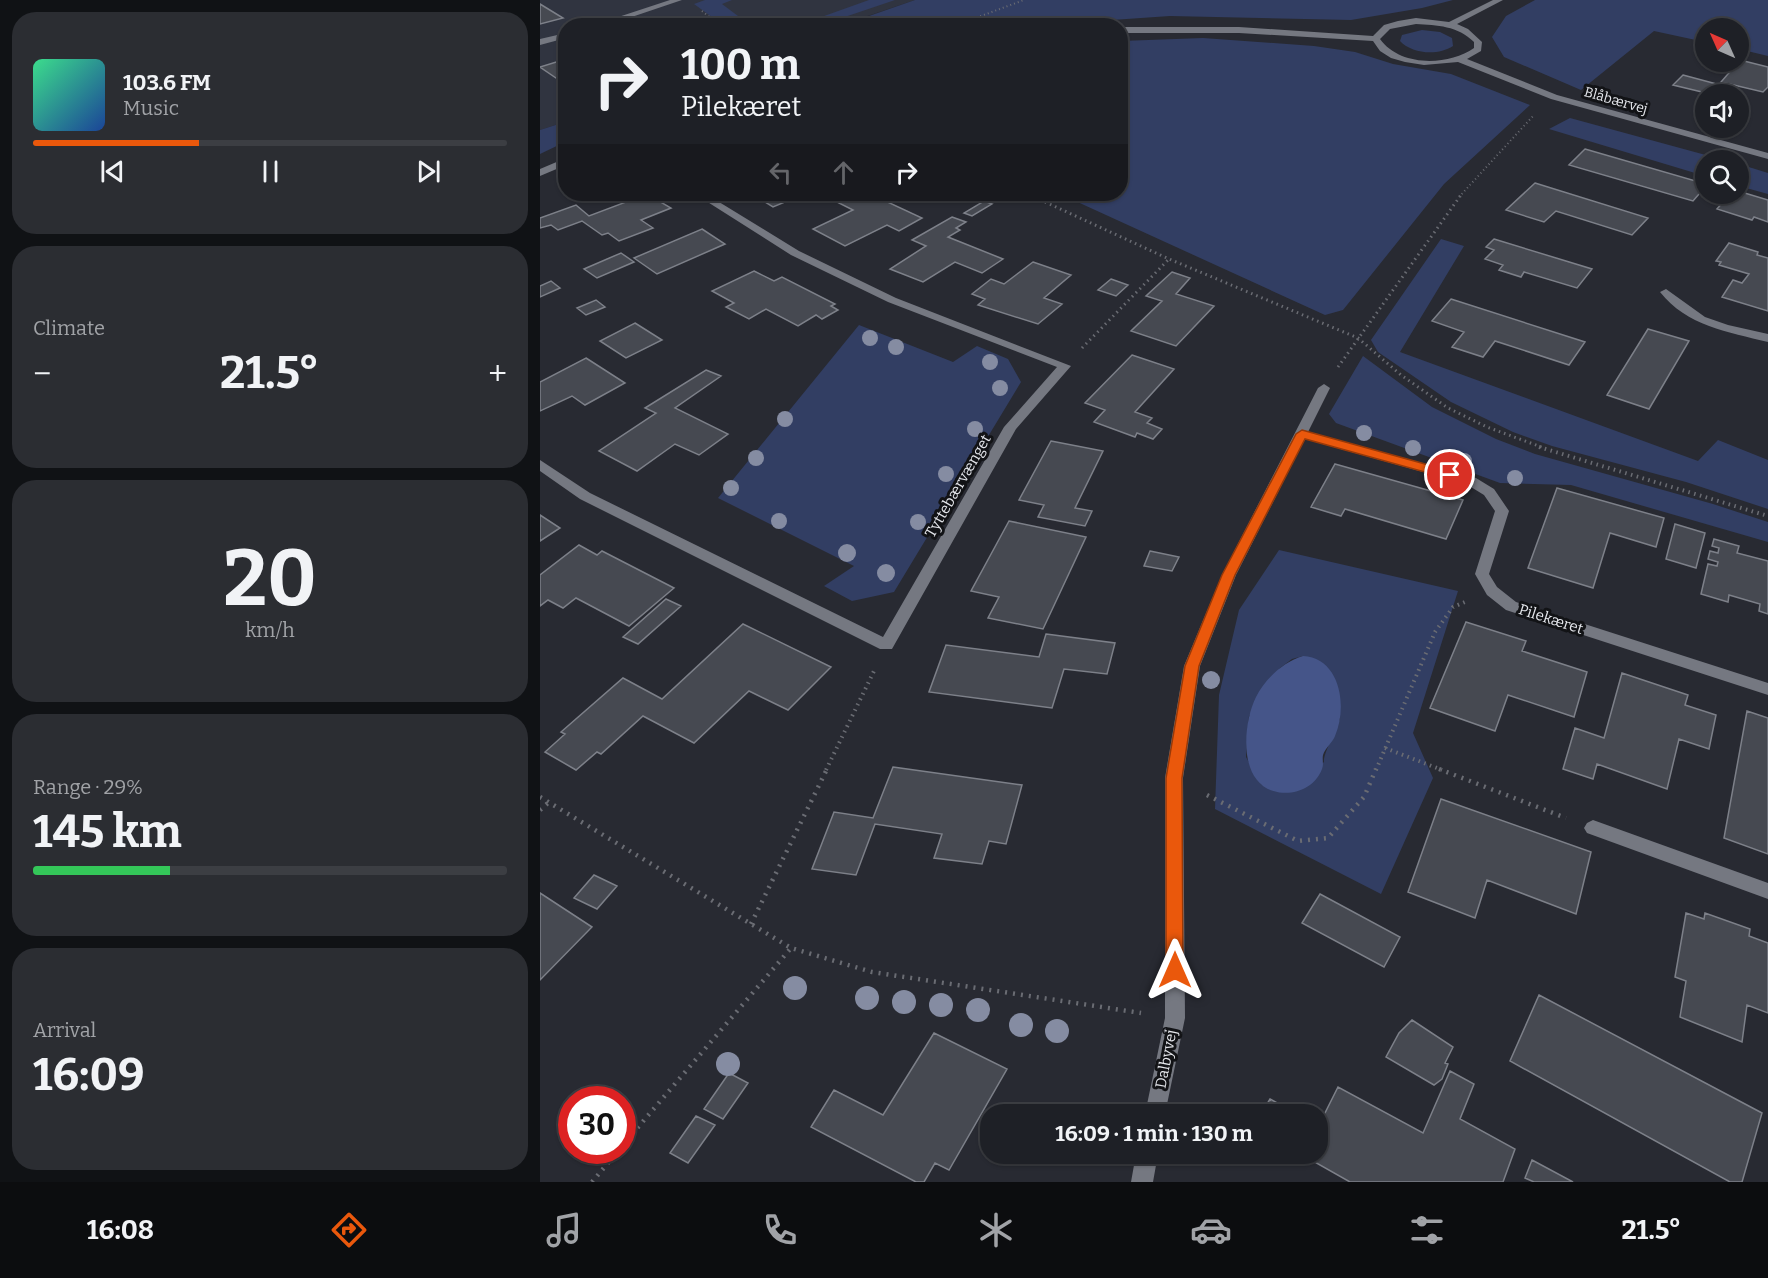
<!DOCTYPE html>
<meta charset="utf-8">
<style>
body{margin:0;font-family:Bitter,serif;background:#2b2d32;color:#f1f3f6;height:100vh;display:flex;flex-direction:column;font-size:22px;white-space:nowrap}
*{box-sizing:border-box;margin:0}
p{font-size:20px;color:#a1a3a7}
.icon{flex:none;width:33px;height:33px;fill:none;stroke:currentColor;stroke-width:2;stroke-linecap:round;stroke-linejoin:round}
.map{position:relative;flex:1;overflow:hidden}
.panel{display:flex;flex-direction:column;gap:12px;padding:12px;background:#101215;width:540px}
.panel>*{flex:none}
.top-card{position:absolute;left:18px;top:18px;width:570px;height:183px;border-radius:24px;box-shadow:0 2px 4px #0004,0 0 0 2px #3c3e43;background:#1e2026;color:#f1f3f6;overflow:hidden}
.needle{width:39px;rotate:315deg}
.fabs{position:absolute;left:1155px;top:18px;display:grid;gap:12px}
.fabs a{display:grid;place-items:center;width:54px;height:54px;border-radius:50%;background:#1e2026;box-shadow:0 2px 4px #0004,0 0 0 2px #3c3e43;font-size:30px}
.speed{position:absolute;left:18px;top:1086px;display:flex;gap:12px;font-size:30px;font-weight:700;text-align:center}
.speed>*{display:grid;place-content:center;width:78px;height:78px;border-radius:50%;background:#1e2026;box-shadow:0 2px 4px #0004,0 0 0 2px #3c3e43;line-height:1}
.speed .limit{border:9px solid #d22;background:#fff;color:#111}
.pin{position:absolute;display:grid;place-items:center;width:51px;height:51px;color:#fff;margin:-26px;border:3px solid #fff;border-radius:50%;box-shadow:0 2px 6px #0007}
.me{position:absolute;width:66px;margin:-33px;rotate:0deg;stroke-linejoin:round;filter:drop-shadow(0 0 4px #0008)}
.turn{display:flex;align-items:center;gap:21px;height:126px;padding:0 24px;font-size:27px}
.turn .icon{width:78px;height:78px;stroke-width:2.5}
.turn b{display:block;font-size:42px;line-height:51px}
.lanes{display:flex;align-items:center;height:57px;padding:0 24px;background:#0003;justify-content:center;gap:30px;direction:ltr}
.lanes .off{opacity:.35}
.big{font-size:45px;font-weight:700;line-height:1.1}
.panel .tile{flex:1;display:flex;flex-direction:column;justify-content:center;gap:9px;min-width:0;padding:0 21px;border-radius:24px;background:#2b2d32}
.panel .dial{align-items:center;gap:0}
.dial b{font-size:78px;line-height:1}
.song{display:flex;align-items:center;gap:18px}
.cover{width:72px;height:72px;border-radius:9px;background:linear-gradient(135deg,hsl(150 70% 55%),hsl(220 70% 35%))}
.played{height:6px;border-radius:3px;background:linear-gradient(90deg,#ea580c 35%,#3c3e43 35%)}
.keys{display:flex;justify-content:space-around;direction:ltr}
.heat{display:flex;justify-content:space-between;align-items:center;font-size:33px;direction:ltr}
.charge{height:9px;border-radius:4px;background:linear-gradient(90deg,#34c759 29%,#3c3e43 0)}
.trip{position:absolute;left:440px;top:1104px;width:348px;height:60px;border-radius:24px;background:#1e2026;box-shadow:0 2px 4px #0004,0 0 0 2px #3c3e43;font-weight:700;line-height:60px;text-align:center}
.dock{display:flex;height:96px;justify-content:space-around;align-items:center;background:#0c0d0f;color:#a1a3a7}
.dock .icon{width:42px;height:42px}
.dock .on{color:#ea580c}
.dock b{font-size:27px;color:#f1f3f6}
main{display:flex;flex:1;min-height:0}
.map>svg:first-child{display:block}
</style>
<main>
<section class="panel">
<div class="tile">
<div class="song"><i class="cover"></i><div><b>103.6 FM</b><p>Music</p></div></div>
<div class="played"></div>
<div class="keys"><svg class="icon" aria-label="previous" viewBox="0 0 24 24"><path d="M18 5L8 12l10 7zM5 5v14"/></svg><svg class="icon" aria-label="pause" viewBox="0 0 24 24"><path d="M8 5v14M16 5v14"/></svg><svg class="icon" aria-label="next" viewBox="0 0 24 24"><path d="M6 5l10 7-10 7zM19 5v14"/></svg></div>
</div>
<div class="tile"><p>Climate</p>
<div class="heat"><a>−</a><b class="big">21.5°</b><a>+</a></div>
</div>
<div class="tile dial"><b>20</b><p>km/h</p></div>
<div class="tile"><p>Range · 29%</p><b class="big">145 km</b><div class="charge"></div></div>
<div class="tile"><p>Arrival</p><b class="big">16:09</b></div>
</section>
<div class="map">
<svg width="1228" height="1182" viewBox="0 0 1228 1182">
<rect width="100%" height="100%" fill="#282a32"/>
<!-- built -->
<path fill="#303440" d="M 0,0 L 375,0 L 301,25 L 26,26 L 25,122 L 0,130 Z"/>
<!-- green -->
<path fill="#323e63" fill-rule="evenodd" d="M 165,0 L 192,0 L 182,4 L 210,25 L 183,25 L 154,4 Z
M 329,0 L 355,0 L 281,25 L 259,25 Z
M 375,0 L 913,0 L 882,8 L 811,20 L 630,16 L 485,26 L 340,26 L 329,16 Z
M 995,0 L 1228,0 L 1228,56 L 1199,49 L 1198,28 L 1166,28 L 1165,42 L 1114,31 L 1041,90 L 964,57 L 952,37 L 966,16 Z
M 882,30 L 900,32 L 912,38 L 913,46 C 898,56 872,54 860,41 L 862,35 Z
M 663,38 L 774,46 L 815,52 L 853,64 L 911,74 L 990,105 L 904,184 L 803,310 L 785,315 L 520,194 L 580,194 L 581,41 Z
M 1030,118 L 1184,160 L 1166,160 L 1165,176 L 1009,129 Z
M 25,122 L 25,142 L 0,154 L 0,130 Z
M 1199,164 L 1228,173 L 1228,194 L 1199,186 Z
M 901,239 L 924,246 L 860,352 L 1158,461 L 1178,440 L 1228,460 L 1228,509 L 1146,482 L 1012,446 L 973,432 L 911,402 L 838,352 L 831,340 Z
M 319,325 L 413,362 L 437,346 L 468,359 L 481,382 L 354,592 L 312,601 L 284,586 L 314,566 L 178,498 Z
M 823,356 L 892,407 L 956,439 L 995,454 L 1173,504 L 1228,522 L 1228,542 L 1031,485 L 960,483 L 796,423 L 789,414 Z
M 739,550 L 918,591 L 873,733 L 893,778 L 841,894 L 675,809 L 679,695 L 699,610 ZM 763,656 L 800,718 C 797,730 783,753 784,762 L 749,792 L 733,791 L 721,784 L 706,757 L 707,736 L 709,716 L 740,668 L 752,659 Z"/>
<!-- water -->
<path fill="#455589" d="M 763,656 C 800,658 808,706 795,736 C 793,742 785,748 783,755 C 782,760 784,764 782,769 C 775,788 753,797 733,791 C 698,780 703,723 716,697 C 725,679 743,662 763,656 Z"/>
<!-- building -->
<path fill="#464951" stroke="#7d8089" stroke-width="1.5" d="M 0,4 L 23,18 L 0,24 Z
M 26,59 L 26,75 L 16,78 L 0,67 Z
M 1200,60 L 1228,67 L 1228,87 L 1223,92 L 1181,82 Z
M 1143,75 L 1184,86 L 1186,86 L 1179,94 L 1166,94 L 1166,97 L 1160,95 L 1162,92 L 1133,85 Z
M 1045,149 L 1166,184 L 1166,186 L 1153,201 L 1029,165 Z
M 995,183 L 1108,218 L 1092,235 L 1016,211 L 1004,222 L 966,210 Z
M 1198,191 L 1228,200 L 1228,222 L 1214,217 L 1212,220 L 1177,209 L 1190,194 L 1198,194 Z
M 107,194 L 131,208 L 101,220 L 113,228 L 79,241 L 68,233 L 62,235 L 42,221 L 18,230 L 11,225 L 0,228 L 0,218 L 36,205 L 49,216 Z
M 212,194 L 264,194 L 233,207 Z
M 317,194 L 343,194 L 347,196 L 341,199 L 382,218 L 359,231 L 347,225 L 305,246 L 273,229 L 313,210 L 299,203 Z
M 444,201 L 452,204 L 432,216 L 424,213 Z
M 412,217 L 426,222 L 416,228 L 420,230 L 408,237 L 463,259 L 442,273 L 415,262 L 383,282 L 350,269 L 386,246 L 372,240 Z
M 162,229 L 185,244 L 117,274 L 94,258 Z
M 954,239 L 1052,269 L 1037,288 L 984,272 L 981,277 L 959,270 L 963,265 L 945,259 L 954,250 L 946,247 Z
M 1189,243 L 1218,252 L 1217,255 L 1228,258 L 1228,311 L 1182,297 L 1193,280 L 1202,283 L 1209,274 L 1179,265 L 1181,262 L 1176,261 Z
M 81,253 L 94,262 L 57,278 L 44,269 Z
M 493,262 L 531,275 L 504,298 L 522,304 L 498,324 L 438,305 L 445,299 L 432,294 L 451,279 L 464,284 Z
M 214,271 L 234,281 L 242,277 L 295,304 L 291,306 L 298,310 L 282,319 L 276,315 L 258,326 L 226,309 L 209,319 L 186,307 L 194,303 L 172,291 Z
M 632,272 L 650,278 L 636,294 L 674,306 L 636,346 L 591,331 L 622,301 L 606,296 Z
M 571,279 L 588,285 L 576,296 L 558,290 Z
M 11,281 L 20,288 L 0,297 L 0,286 Z
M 911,299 L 1045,342 L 1029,365 L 955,341 L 943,357 L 912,347 L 924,332 L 892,321 Z
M 56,300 L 65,307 L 46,315 L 37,308 Z
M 95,323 L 122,340 L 86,358 L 60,341 Z
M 1108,329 L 1149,341 L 1109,409 L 1067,395 Z
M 592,355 L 634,369 L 595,412 L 612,418 L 607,423 L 622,429 L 613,439 L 597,433 L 595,437 L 554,422 L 565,410 L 545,403 Z
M 46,358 L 85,383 L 45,405 L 32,396 L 0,411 L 0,382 Z
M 166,370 L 181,376 L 135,408 L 188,434 L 159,455 L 135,444 L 97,471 L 59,451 L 116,413 L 105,408 Z
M 511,441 L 563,451 L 535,508 L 552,511 L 545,526 L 498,517 L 504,505 L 479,500 Z
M 795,464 L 923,500 L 906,539 L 805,509 L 801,516 L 771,507 Z
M 1017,488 L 1124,518 L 1116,547 L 1070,533 L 1053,588 L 988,568 Z
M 0,515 L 20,528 L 0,541 Z
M 469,521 L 546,537 L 503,629 L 448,618 L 459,597 L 431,591 Z
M 1135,524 L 1165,533 L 1156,568 L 1126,559 Z
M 1174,539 L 1199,546 L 1197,553 L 1228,561 L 1228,614 L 1219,611 L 1220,604 L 1189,595 L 1188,602 L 1161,594 L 1168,564 L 1177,566 L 1178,562 L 1168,559 L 1170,551 L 1178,553 L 1179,548 L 1172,546 Z
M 39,545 L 57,555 L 62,551 L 134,588 L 89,626 L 36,598 L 23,608 L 8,600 L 0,606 L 0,575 Z
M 610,551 L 639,557 L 632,571 L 604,566 Z
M 126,599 L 141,606 L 98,644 L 83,637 Z
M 926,622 L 986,641 L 982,651 L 1047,672 L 1034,717 L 968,695 L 955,731 L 890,708 Z
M 203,624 L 291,667 L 248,710 L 209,691 L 154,743 L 103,716 L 61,754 L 57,752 L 36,770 L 5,752 L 25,734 L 21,732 L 83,678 L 122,699 Z
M 506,634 L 575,643 L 567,674 L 524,669 L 512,708 L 389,692 L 406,645 L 499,657 Z
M 1082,673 L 1148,695 L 1145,705 L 1176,715 L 1169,749 L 1139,739 L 1127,789 L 1057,764 L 1053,779 L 1023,769 L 1035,728 L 1064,738 Z
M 1207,711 L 1228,718 L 1228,854 L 1184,838 Z
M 353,767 L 482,785 L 466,844 L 449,841 L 442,864 L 394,858 L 402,834 L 335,824 L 316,875 L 272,869 L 294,812 L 333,818 Z
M 901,799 L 1051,852 L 1036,914 L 947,880 L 935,918 L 868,892 Z
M 54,875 L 77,886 L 57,909 L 34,898 Z
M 0,893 L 52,927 L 0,980 Z
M 780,894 L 860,937 L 844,967 L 762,923 Z
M 1146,913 L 1164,919 L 1165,913 L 1210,929 L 1209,936 L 1228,943 L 1228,1013 L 1207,1005 L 1202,1042 L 1140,1017 L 1146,981 L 1135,977 Z
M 999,995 L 1222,1113 L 1202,1182 L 1190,1182 L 970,1061 Z
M 872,1020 L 913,1047 L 905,1063 L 908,1064 L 902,1079 L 894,1085 L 846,1057 L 859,1033 Z
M 394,1033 L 467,1069 L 409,1170 L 395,1163 L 384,1182 L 376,1182 L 271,1127 L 294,1090 L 343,1115 Z
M 910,1071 L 934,1084 L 920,1119 L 975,1149 L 963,1182 L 810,1182 L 764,1156 L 765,1154 L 777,1154 L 777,1129 L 798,1087 L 883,1133 Z
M 189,1073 L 208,1083 L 183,1119 L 164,1109 Z
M 730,1099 L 757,1114 L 721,1114 Z
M 156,1116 L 175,1125 L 148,1163 L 130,1153 Z
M 992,1160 L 1033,1182 L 994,1182 L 985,1178 Z"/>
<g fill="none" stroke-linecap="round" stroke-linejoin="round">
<!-- path-far3 -->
<path stroke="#6a6c73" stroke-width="2" stroke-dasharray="1 3" stroke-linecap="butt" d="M 162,11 L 181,26
M 414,26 L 484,0
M 487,194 L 493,197
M 919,197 L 994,115"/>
<!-- path-far2 -->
<path stroke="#6a6c73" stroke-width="3" stroke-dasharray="1.5 4" stroke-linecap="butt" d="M 490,195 L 629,259 L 818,338 L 861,375 L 908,408 L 947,427 L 1004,448
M 542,348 L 629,259
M 798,367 L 921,195"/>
<!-- path-far1 -->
<path stroke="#6a6c73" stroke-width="4" stroke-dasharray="1.5 4.5" stroke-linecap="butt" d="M 999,447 L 1228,516
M 845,748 L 902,770
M 286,770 L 334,671
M 836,770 L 895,632 L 913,607 L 925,602"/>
<!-- path -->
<path stroke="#6a6c73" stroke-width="4.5" stroke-dasharray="2 6" stroke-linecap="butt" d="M 899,769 L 1026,818
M 667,795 L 758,841 L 788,838 L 824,797 L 836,769
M 0,797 L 251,948 L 332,972 L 601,1013
M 0,810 L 8,803
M 211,924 L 287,769
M 82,1146 L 251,948
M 52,1182 L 79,1150"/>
<!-- street -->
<path fill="#757881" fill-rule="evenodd" d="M 130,0 L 142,0 L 65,26 L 51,26 Z
M 953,0 L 963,0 L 917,24 L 928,29 L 942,42 L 941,51 L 927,59 L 1017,95 L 1228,153 L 1228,159 L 1011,99 L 918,62 L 884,65 L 865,62 L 851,58 L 840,51 L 833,41 L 699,33 L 580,33 L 580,27 L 699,27 L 833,36 L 844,25 L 858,21 L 876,18 L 909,22 ZM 876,24 C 897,25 918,26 934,42 L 934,48 C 908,66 860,67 840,39 L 850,29 Z
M 26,33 L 26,38 L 0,45 L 0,39 Z
M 26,158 L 26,165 L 0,176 L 0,169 Z
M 155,194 L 166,194 L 259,251 L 356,298 L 531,366 L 476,429 L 352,649 L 340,649 L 40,499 L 0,471 L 0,460 L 50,493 L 343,637 L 464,427 L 517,367 L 348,302 L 251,255 Z
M 1126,289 L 1165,317 L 1188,325 L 1228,334 L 1228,342 C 1188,332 1147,326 1120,292 Z
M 784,384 L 790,388 L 768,432 L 936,478 L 954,489 L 969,511 L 949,574 L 957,587 L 976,602 L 1228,683 L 1228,695 L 966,610 L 947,595 L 935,574 L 955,511 L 944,495 L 926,484 L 765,439 L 696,575 L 660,666 L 643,778 L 645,1018 L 625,1114 L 605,1114 L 625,1018 L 625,778 L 644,666 L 682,575 L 778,388 Z
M 1053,820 L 1228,883 L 1228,899 L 1047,833 L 1044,828 L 1047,823 Z
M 596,1154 L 618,1154 L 613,1182 L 591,1182 Z"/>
</g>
<!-- trees -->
<g fill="#858ca2">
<circle cx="330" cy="338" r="8"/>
<circle cx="356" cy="347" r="8"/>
<circle cx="450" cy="362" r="8"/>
<circle cx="460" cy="388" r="8"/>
<circle cx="245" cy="419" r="8"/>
<circle cx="435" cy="429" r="8"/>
<circle cx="824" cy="433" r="8"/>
<circle cx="873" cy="448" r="8"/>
<circle cx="216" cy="458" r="8"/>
<circle cx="924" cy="461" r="8"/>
<circle cx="406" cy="474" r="8"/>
<circle cx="975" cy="478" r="8"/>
<circle cx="191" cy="488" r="8"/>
<circle cx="239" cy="521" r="8"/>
<circle cx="378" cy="522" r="8"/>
<circle cx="307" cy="553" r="9"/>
<circle cx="346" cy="573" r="9"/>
<circle cx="671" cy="680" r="9"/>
<circle cx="255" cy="988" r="12"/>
<circle cx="327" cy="998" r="12"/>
<circle cx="364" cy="1002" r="12"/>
<circle cx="401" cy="1005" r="12"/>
<circle cx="438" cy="1010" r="12"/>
<circle cx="481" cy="1025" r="12"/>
<circle cx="517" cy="1031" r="12"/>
<circle cx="188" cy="1064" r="12"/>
</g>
<!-- route -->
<path fill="#ea580c" stroke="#983908" stroke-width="1.5" d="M 762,430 L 914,472 L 916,475 L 910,479 L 765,439 L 695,575 L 659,666 L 642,778 L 643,970 L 641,976 L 635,978 L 628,976 L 626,970 L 626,778 L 645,666 L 682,575 L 756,434 Z"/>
<g text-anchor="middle" stroke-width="6" stroke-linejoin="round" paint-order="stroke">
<!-- far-street labels -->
<g font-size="14" fill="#e5e7ec" stroke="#121316">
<text transform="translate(1076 100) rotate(16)" y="5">Blåbærvej</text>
</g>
<!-- street labels -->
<g font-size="15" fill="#e5e7ec" stroke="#121316">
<text transform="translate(418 486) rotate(-60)" y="5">Tyttebærvænget</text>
<text transform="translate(1011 619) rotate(18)" y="5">Pilekæret</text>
<text transform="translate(626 1059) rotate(-79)" y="5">Dalbyvej</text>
</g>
</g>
</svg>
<div class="fabs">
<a><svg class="needle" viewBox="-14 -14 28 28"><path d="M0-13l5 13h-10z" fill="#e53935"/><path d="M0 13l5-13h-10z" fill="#a1a3a7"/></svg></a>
<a><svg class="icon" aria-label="sound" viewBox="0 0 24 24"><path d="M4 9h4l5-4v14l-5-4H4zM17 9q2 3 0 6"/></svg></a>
<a><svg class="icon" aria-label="search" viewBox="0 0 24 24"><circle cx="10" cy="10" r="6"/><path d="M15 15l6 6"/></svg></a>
</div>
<div class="speed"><div class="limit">30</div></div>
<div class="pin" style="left:910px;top:475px;background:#d93025"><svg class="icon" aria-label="arrive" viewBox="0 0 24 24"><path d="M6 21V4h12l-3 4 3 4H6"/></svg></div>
<svg class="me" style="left:635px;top:970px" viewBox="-20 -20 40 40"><path d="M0-17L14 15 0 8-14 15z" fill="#ea580c" stroke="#fff" stroke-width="4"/></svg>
<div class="trip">16:09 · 1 min · 130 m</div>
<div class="top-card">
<div class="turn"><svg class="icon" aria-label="right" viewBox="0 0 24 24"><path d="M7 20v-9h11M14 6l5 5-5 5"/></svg><div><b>100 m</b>Pilekæret</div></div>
<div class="lanes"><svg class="icon off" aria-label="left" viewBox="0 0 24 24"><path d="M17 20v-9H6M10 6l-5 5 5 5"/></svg><svg class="icon off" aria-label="ahead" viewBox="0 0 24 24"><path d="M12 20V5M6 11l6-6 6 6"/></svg><svg class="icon" aria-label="right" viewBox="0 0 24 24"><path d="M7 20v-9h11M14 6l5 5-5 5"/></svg></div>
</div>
</div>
</main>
<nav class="dock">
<b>16:08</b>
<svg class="icon on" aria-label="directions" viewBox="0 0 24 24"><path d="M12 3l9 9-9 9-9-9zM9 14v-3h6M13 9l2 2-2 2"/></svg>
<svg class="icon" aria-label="music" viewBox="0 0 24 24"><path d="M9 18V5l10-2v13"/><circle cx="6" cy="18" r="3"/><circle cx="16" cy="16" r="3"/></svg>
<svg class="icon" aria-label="phone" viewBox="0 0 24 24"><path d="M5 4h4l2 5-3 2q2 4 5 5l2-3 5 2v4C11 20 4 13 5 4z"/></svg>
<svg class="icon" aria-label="climate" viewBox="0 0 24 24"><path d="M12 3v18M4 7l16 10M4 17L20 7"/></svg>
<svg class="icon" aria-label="car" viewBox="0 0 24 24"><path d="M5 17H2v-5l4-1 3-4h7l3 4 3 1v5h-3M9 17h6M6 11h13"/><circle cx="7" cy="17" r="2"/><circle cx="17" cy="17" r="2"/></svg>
<svg class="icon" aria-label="filters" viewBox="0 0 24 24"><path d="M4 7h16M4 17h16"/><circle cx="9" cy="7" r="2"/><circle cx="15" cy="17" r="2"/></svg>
<b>21.5°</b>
</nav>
